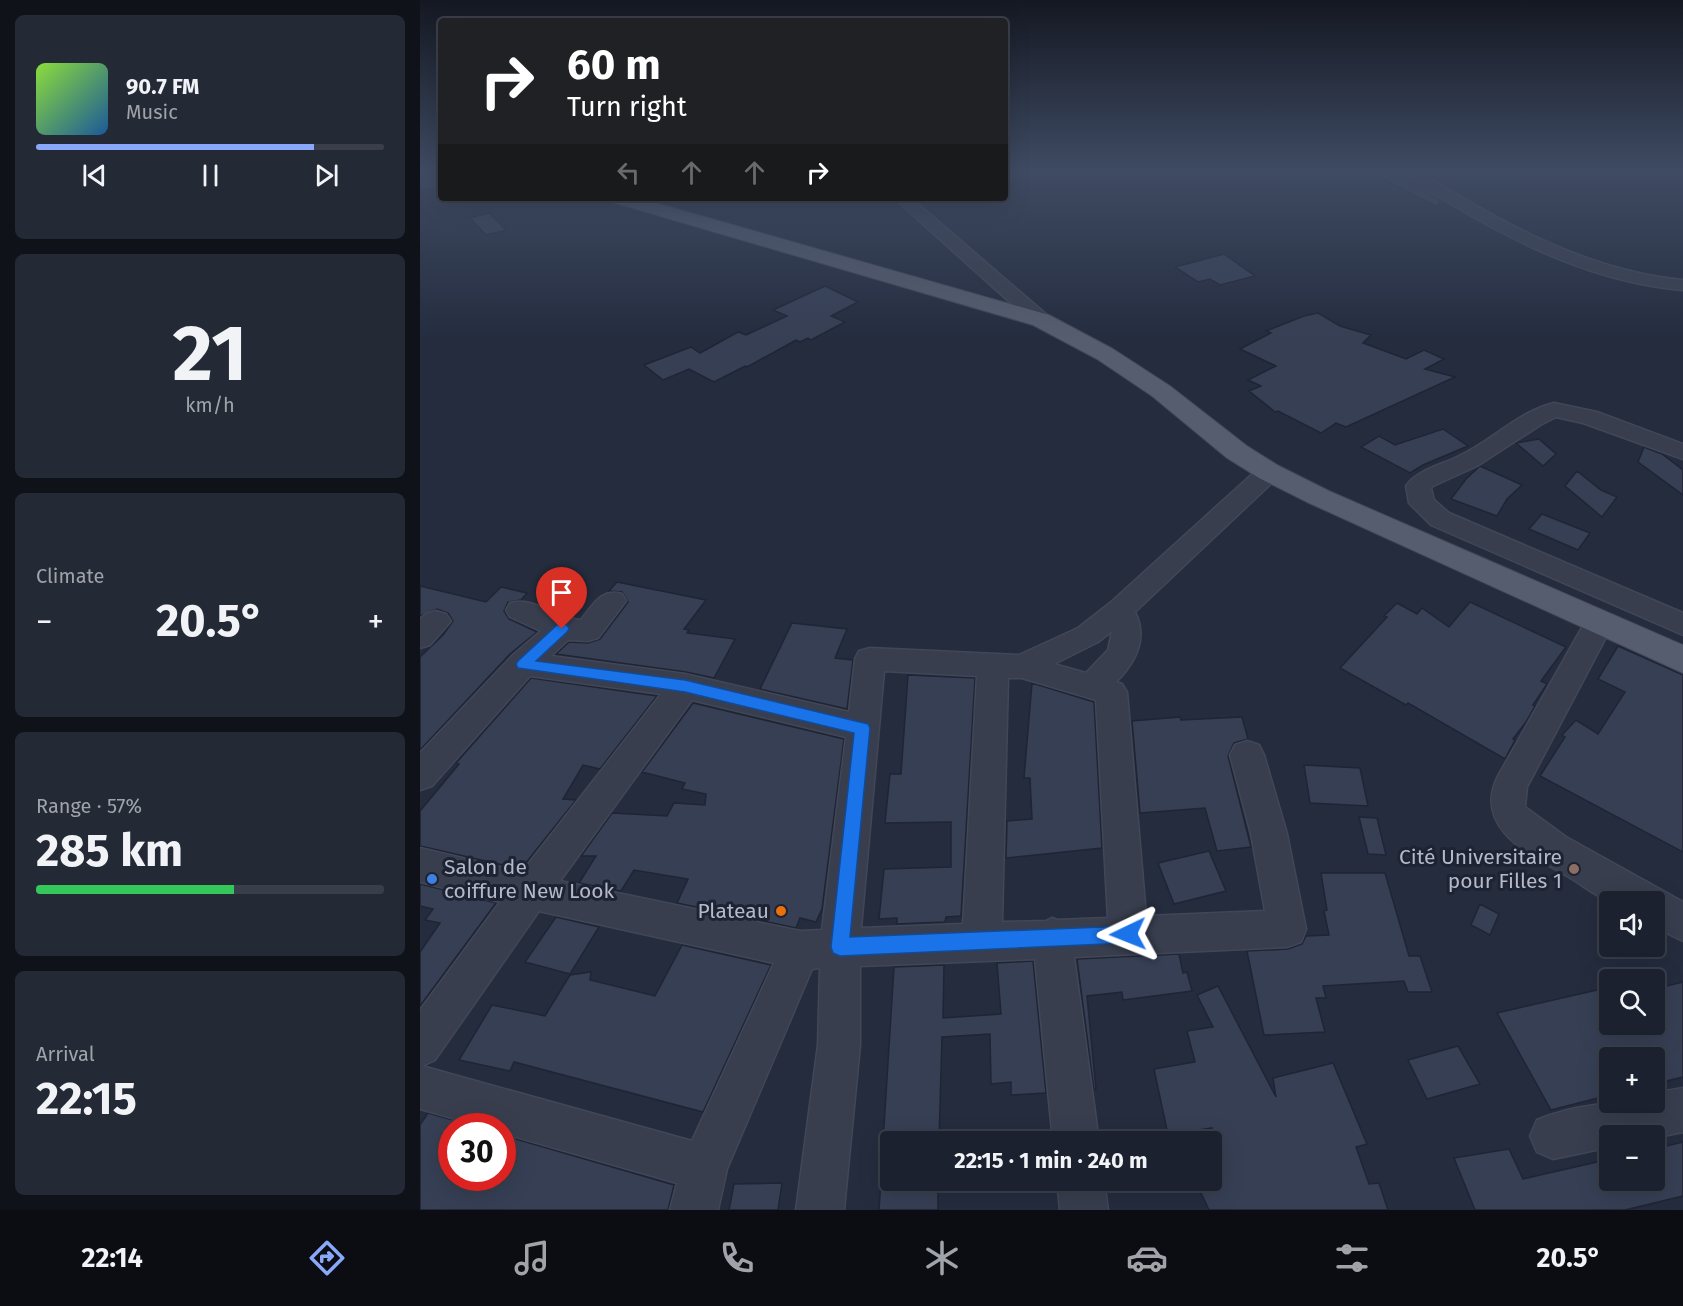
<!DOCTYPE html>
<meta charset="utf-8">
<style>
body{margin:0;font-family:"Fira Sans",sans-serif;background:#242936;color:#f1f3f6;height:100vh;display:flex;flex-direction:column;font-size:22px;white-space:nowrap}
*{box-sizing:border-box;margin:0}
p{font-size:20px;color:#a0a3aa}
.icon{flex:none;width:33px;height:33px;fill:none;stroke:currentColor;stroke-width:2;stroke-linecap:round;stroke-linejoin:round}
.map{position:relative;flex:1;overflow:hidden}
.details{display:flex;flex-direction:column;gap:15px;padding:15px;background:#0f1219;width:420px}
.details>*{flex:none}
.hud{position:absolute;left:18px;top:18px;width:570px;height:183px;border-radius:6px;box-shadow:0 6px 24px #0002,0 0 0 2px #393e4a;background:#202124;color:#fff;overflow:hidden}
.controls{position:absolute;left:1179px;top:891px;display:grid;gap:12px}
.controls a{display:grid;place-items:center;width:66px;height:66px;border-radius:6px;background:#1b212e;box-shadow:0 6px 24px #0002,0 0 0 2px #393e4a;font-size:30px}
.speed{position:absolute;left:18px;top:1113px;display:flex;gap:12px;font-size:30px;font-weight:700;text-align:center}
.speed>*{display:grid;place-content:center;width:78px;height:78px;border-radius:50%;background:#1b212e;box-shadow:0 6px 24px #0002,0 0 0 2px #393e4a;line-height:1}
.speed .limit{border:9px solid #d22;background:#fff;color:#111}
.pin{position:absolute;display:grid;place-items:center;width:51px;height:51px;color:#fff;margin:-62px -26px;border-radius:50% 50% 50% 0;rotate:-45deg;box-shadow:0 0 6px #0007}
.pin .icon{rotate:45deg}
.me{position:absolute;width:66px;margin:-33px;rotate:268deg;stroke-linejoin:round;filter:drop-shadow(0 0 4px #0008)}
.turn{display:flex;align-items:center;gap:21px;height:126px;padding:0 30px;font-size:27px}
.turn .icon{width:78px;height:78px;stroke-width:2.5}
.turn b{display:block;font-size:42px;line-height:51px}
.lanes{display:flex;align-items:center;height:57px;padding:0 30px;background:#0003;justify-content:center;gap:30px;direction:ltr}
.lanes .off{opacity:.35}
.big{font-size:45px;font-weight:700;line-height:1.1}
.details .tile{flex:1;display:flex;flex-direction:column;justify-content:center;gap:9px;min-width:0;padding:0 21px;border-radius:9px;background:#242936}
.details .dial{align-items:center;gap:0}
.dial b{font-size:78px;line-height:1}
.song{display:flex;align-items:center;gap:18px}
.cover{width:72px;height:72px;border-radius:9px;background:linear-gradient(135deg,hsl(90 70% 55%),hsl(210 70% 35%))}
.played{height:6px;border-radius:3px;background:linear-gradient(90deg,#89a8f9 80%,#393e4a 80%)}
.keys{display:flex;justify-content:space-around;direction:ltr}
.heat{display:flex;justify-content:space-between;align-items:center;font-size:33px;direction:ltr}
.charge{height:9px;border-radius:4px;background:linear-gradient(90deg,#34c759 57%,#393e4a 0)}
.trip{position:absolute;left:460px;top:1131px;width:342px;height:60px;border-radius:6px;background:#1b212e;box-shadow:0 6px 24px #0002,0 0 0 2px #393e4a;font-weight:700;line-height:60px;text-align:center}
.tab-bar{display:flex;height:96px;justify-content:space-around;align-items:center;background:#0b0d12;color:#a0a3aa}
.tab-bar .icon{width:42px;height:42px}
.tab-bar .current{color:#89a8f9}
.tab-bar b{font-size:27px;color:#f1f3f6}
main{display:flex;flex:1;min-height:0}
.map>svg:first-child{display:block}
</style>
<main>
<section class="details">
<div class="tile">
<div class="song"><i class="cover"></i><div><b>90.7 FM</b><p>Music</p></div></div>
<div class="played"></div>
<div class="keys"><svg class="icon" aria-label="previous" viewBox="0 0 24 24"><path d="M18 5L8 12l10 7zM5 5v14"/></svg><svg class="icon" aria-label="pause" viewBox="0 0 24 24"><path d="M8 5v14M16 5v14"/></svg><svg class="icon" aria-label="next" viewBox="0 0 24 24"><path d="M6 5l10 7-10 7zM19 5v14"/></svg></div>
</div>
<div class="tile dial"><b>21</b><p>km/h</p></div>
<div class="tile"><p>Climate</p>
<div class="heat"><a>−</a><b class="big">20.5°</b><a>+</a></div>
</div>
<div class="tile"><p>Range · 57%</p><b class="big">285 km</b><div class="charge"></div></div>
<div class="tile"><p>Arrival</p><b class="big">22:15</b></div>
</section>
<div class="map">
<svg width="1263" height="1210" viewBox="0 0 1263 1210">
<rect width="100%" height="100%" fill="#242c3e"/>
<!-- building -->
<path fill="#363f54" stroke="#1f2535" stroke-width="1.5" d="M 950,172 L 981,172 L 991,183 L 1020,200 L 1017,207 Z
M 69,213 L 86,230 L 66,235 L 50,218 Z
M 804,254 L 835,276 L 800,285 L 790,279 L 778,282 L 755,267 Z
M 405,286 L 438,302 L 411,316 L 425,322 L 391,340 L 388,338 L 380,342 L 376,340 L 327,367 L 325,366 L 294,382 L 269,369 L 243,380 L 224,365 L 271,347 L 280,353 L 318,332 L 326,335 L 367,316 L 353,310 Z
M 898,313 L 920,326 L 951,335 L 943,343 L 986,359 L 1004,350 L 1024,359 L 1005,369 L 1035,377 L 926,427 L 916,423 L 901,433 L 858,411 L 855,412 L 829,391 L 841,386 L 828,380 L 856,366 L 820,349 L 851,333 L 846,331 L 884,316 Z
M 1023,429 L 1048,446 L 1003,465 L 990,473 L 941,447 L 959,436 L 975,445 Z
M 1119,439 L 1136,454 L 1123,466 L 1096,443 Z
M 1224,447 L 1242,454 L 1263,470 L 1263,495 L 1218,462 Z
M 1060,466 L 1102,485 L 1087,499 L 1077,516 L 1031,499 L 1046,479 Z
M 1157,471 L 1181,490 L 1197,497 L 1182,517 L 1145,486 Z
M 1122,514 L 1170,533 L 1158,550 L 1109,529 Z
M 197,582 L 286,600 L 264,629 L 269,630 L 267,633 L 315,639 L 294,678 L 266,672 L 136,654 L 149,642 L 168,643 L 180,639 L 208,602 L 202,592 L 189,591 Z
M 0,586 L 66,602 L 81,587 L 107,593 L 101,600 L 88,602 L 84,611 L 89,619 L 117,632 L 90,654 L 0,750 L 0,657 L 23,635 L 33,621 L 28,613 L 17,609 L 0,616 Z
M 1050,602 L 1146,647 L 1121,681 L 1127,684 L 1113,705 L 1115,706 L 1106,722 L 1093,739 L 1095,740 L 1085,759 L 988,703 L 986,705 L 920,668 L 967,617 L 964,616 L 977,603 L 997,614 L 1002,608 L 1029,627 Z
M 372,623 L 427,629 L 415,658 L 433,660 L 427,709 L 340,689 Z
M 1198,646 L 1263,675 L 1263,852 L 1120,776 L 1145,737 L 1142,735 L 1156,720 L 1178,734 L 1205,692 L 1178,679 Z
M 488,675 L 555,678 L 541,916 L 526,917 L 525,922 L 477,924 L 477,918 L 459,919 L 464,869 L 531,867 L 531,822 L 465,823 L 470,774 L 481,774 Z
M 111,678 L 237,696 L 180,769 L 163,765 L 143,799 L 156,800 L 101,869 L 0,846 L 0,811 L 39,764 L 36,763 Z
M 612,683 L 674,702 L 682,848 L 586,858 L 587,821 L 612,819 L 610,778 L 604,778 Z
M 273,703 L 424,739 L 402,909 L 396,922 L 380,918 L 376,928 L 257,903 L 268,879 L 214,870 L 201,891 L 159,883 L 176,856 L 161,856 L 192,813 L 247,816 L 254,803 L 285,805 L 286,794 L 262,789 L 265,783 L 222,772 Z
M 760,717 L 761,720 L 822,717 L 828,739 L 814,743 L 808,756 L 831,847 L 797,851 L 785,808 L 720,813 L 712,721 Z
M 884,765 L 940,768 L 948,806 L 890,803 Z
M 939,817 L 957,818 L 966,855 L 948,854 Z
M 789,851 L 806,891 L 754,904 L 738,863 Z
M 901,873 L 965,873 L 989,956 L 1000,956 L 1012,992 L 988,992 L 984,981 L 903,986 L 906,998 L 896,998 L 905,1032 L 844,1035 L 827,951 L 868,949 L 882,944 L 886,936 L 909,935 L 904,911 L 907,910 Z
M 0,884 L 76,903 L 0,1006 L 0,952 L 20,923 L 5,920 L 13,909 L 0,906 Z
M 1060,904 L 1079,914 L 1070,935 L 1051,925 Z
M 136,917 L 179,927 L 150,974 L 105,962 Z
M 262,945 L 351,965 L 283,1112 L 94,1062 L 90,1071 L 39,1060 L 72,1005 L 125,1016 L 150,975 L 171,972 L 170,980 L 235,996 Z
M 759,954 L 763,973 L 767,972 L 772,991 L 703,1000 L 702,992 L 667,996 L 676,1089 L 674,1090 L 657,959 Z
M 613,961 L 626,1093 L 591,1095 L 591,1082 L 571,1084 L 570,1034 L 522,1037 L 519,1142 L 463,1142 L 474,967 L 524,965 L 523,1018 L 581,1014 L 577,963 Z
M 1263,982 L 1263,1077 L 1234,1084 L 1234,1058 L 1190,1058 L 1190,1095 L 1131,1110 L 1077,1013 L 1190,987 L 1190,1024 L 1234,1024 L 1234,989 Z
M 798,986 L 856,1097 L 853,1078 L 913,1063 L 947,1144 L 936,1147 L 949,1184 L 959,1183 L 968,1210 L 789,1210 L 775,1180 L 792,1180 L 792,1128 L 748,1135 L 734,1069 L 775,1062 L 767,1031 L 793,1027 L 777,995 Z
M 1038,1046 L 1060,1084 L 1007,1099 L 988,1060 Z
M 8,1113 L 54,1126 L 32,1126 L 32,1178 L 82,1178 L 82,1135 L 254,1185 L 248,1210 L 0,1210 L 0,1125 Z
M 1263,1142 L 1263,1196 L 1205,1210 L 1055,1210 L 1034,1158 L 1089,1149 L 1103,1179 L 1190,1159 L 1190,1180 L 1234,1180 L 1234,1149 Z
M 461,1180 L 518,1180 L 518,1210 L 459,1210 Z
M 362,1183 L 358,1210 L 309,1210 L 314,1184 Z"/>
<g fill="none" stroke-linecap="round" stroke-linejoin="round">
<!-- minor casing -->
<g stroke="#414757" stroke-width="3">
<path id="minor" d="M 585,172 L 592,172 L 594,175 L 592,178 L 585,179 Z
M 983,172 L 1000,172 C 1080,222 1167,271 1263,280 L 1263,290 C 1178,283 1101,246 1028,202 C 1014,194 992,185 983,172 Z
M 21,176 L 21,184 L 0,187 L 0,179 Z
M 474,198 L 491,198 L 628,316 L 631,320 L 628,324 L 614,324 Z
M 1134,403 L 1177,412 L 1263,444 L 1263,459 L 1163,423 L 1136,417 L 1122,424 L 1057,466 L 1013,486 L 1011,488 L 1014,500 L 1029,513 L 1263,613 L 1263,635 L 1011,525 L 989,503 L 986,486 C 997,470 1021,465 1037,457 C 1071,442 1097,412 1134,403 Z
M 849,465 L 858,467 L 861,472 L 858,477 L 715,612 C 728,638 716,662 696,682 L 702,684 L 707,692 L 726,916 L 845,911 L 831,834 L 810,755 L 815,745 L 827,741 L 839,745 L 844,755 L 867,834 L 886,929 L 881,942 L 867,947 L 654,957 L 679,1142 L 633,1142 L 615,959 L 440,966 L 440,1045 L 424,1210 L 376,1210 L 398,1045 L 400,968 L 392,969 L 307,1169 L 298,1210 L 250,1210 L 257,1183 L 82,1133 L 82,1126 L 60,1126 L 0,1109 L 0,1010 L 80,902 L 0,882 L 0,848 L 102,872 L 241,694 L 110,676 L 12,786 L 0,790 L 0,753 L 92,656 L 121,631 L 90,617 L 86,610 L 90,603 C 112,596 136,618 161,620 C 173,605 181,588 202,594 L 206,601 L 178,638 L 168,641 L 148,640 L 131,656 L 265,674 L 429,712 L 435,659 L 439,651 L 450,648 L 599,655 L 658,628 L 690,603 L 840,467 ZM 692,631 L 688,650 L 666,673 L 634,664 L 678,642 ZM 464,671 L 557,676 L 543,924 L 441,928 ZM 588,678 L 602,678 L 676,700 L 688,918 L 637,920 L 632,918 L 626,921 L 582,922 ZM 272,700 L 426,737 L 402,930 L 380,931 L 140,881 ZM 119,911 L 354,963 L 272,1141 L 2,1066 L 15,1060 Z
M 16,611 L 26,614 L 31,621 L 10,645 L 0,648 L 0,619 L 6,614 Z
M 1179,612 L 1189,615 L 1194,622 L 1107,787 L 1105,807 L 1146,837 L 1263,902 L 1263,941 L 1234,927 L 1234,902 C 1221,902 1205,904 1193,902 C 1179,899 1164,886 1152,879 C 1114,856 1051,830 1078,776 L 1169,615 Z
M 1263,1088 L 1263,1132 L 1234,1138 L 1234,1136 L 1190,1136 L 1190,1147 L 1133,1159 L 1117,1152 L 1110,1136 L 1117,1120 C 1155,1104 1194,1102 1234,1102 L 1234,1093 Z
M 637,1180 L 684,1180 L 688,1210 L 640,1210 Z"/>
</g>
<!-- major casing -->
<g stroke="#414757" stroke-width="2">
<path id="major" d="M 189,198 L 218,198 L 629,315 L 693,349 L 750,386 L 827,446 L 859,466 L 909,491 L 1263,645 L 1263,673 L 889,503 L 839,478 L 807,458 L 732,396 L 677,359 L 613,325 L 192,202 Z"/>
</g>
<!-- minor -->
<use href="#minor" fill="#383e4e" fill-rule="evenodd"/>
<!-- major -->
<use href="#major" fill="#565d6e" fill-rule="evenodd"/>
</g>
<!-- sky -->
<linearGradient id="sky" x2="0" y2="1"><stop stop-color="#141822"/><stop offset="0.5" stop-color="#3f4b63"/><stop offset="1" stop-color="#3f4b63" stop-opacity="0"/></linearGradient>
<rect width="1263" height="341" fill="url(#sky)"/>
<!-- route -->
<path fill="#1a73e8" stroke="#114b97" stroke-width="1.5" d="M 142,624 L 147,625 L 149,629 L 147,632 L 116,661 L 265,680 L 448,724 L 450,728 L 430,937 L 708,926 L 715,928 L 718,934 L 715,941 L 708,943 L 420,956 L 413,953 L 411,947 L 434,733 L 265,692 L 98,668 L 96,664 L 98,661 L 137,625 Z"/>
<!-- markers -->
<circle fill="#8d6e63" stroke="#1d2333" stroke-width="2" cx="1154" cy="869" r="6"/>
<circle fill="#3f7fe0" stroke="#1d2333" stroke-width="2" cx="12" cy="879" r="6"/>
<circle fill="#e8710a" stroke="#1d2333" stroke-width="2" cx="361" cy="911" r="6"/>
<g text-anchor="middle" stroke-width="6" stroke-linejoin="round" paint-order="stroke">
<!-- near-poi labels -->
<g font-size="21" fill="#b3b9c9" stroke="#1d2333" text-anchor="end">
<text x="1142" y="864">Cité Universitaire<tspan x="1142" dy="24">pour Filles 1</tspan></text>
<text x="24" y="874" text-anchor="start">Salon de<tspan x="24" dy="24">coiffure New Look</tspan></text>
<text x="349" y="918">Plateau</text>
</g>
</g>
</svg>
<div class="controls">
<a><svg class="icon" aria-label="sound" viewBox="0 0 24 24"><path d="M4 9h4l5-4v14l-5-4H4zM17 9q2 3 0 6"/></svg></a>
<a><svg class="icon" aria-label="search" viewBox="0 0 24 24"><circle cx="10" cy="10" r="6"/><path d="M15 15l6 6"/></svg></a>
<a>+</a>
<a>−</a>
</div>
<div class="speed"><div class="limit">30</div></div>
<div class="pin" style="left:142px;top:629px;background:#d93025"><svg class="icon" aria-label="arrive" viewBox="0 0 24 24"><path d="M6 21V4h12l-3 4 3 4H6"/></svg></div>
<svg class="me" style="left:708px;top:934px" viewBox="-20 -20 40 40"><path d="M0-17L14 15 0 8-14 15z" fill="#1a73e8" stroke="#fff" stroke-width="4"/></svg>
<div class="trip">22:15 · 1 min · 240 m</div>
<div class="hud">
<div class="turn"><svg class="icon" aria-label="right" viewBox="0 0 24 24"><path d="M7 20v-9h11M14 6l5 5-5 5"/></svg><div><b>60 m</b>Turn right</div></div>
<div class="lanes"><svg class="icon off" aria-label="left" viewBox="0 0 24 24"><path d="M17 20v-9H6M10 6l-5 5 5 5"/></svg><svg class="icon off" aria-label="ahead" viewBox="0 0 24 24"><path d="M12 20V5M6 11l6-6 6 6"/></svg><svg class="icon off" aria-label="ahead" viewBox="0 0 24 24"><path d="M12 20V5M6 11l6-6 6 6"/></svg><svg class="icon" aria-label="right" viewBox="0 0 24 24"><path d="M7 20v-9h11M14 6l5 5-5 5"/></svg></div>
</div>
</div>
</main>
<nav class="tab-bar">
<b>22:14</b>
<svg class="icon current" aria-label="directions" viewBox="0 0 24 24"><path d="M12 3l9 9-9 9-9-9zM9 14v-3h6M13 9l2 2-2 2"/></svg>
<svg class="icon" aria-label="music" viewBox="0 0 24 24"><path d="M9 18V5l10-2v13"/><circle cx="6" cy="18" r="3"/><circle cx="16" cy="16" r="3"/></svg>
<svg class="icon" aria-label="phone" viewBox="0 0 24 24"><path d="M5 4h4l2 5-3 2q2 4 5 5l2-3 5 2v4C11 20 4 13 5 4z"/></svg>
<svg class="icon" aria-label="climate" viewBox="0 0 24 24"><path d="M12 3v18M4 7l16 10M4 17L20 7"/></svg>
<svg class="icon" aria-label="car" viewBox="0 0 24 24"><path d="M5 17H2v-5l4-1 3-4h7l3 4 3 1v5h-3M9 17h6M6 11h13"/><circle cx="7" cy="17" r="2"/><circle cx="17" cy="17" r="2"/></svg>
<svg class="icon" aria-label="filters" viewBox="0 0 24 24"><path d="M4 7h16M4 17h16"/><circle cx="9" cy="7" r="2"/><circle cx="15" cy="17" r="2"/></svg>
<b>20.5°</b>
</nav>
